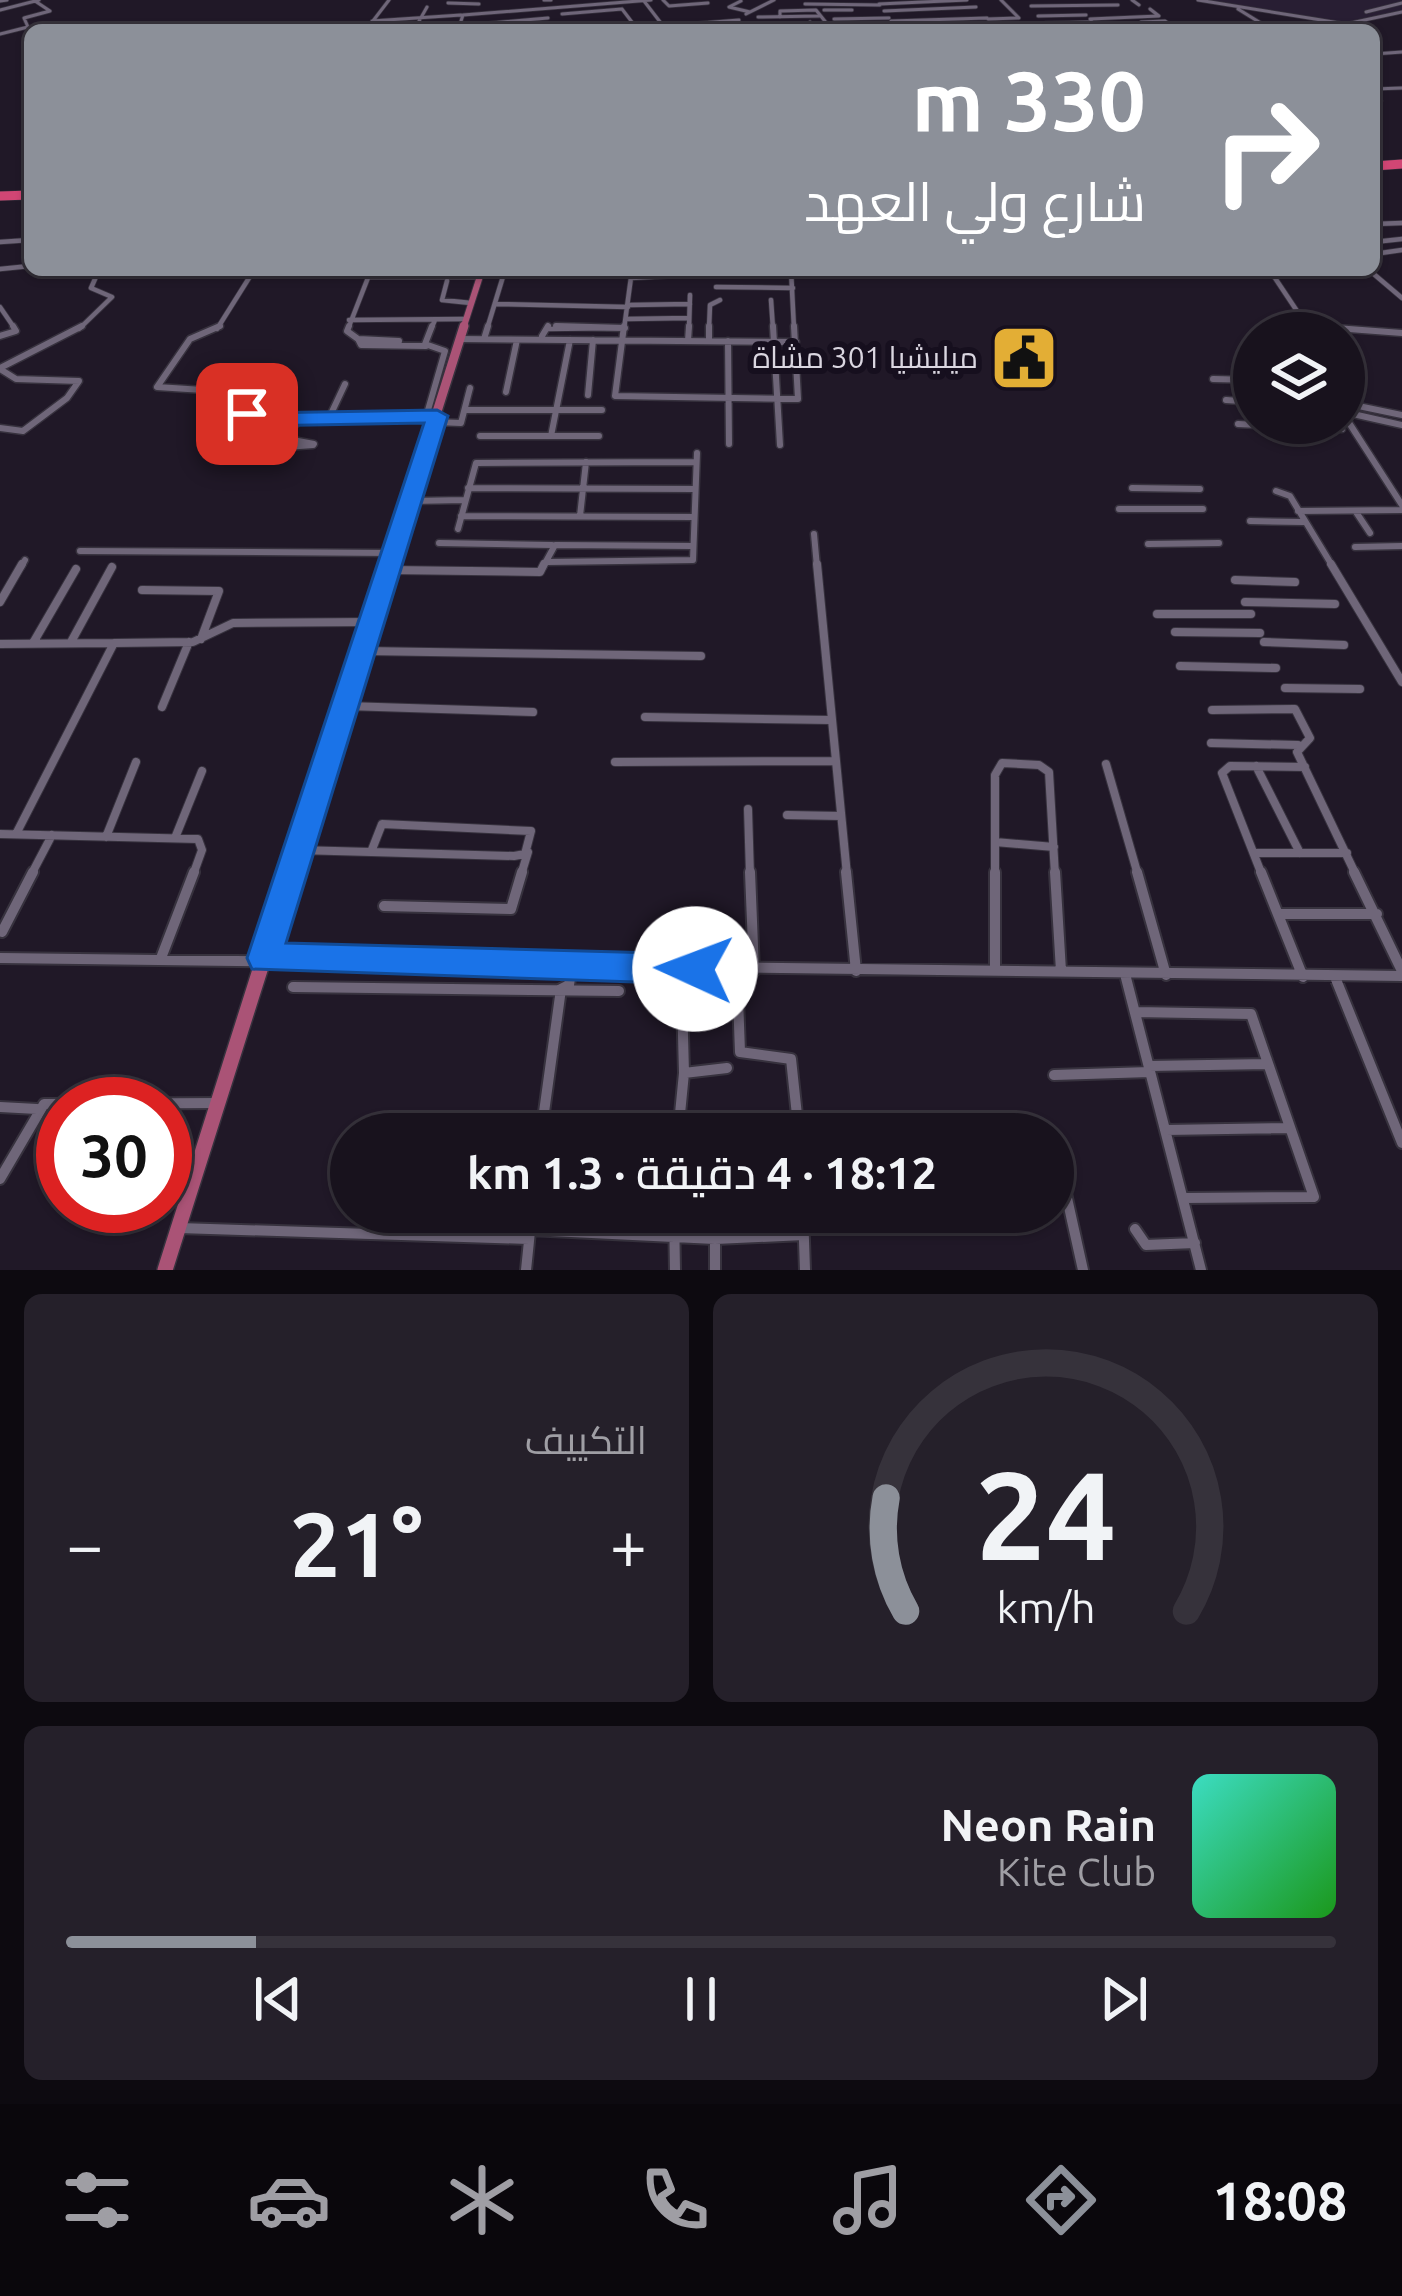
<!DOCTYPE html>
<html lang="ar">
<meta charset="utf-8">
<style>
body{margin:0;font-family:Ubuntu,Cairo,sans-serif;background:#25202a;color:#f1f3f6;direction:rtl;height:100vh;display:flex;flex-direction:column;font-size:45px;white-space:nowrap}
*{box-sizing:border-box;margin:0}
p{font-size:39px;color:#9f9ea4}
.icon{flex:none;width:66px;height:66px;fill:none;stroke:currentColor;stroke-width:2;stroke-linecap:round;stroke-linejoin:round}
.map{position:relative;height:1270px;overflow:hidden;direction:ltr}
.sheet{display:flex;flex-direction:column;gap:24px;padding:24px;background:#0d0a10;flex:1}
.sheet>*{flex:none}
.top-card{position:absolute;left:24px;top:24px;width:1356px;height:252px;border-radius:18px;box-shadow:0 3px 9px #0004,0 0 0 3px #36323b;direction:rtl;background:#8c9099;color:#fff;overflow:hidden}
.fabs{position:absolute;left:1233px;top:312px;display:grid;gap:24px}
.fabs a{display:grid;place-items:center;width:132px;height:132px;border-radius:50%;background:#18121d;box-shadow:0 3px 9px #0004,0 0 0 3px #36323b;font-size:60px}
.speed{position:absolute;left:36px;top:1077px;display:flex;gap:24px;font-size:60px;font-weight:700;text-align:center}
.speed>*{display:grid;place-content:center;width:156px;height:156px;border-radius:50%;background:#18121d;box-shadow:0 3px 9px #0004,0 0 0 3px #36323b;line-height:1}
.speed .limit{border:18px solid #d22;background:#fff;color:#111}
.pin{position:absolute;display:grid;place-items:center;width:102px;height:102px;color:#fff;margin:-51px;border-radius:24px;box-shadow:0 6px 18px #0006}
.me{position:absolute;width:132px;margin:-66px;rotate:272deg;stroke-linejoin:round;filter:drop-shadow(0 0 9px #0008)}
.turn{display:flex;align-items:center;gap:42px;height:252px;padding:0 36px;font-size:54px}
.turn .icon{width:156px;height:156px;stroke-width:2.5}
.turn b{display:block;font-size:84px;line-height:102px}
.big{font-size:90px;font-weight:600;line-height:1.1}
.sheet .card{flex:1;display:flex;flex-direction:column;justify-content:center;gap:18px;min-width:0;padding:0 42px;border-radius:18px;background:#25202a}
.sheet .dial{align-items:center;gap:0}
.dial svg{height:312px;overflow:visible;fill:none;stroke:#36323b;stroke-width:7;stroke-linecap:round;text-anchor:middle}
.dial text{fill:#f1f3f6;stroke:none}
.song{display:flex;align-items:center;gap:36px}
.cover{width:144px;height:144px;border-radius:18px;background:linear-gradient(135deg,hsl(170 70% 55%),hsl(120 70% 35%))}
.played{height:12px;border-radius:6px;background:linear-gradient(90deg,#8c9099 15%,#36323b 15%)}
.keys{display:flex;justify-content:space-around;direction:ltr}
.heat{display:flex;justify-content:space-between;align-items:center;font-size:66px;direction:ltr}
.sheet .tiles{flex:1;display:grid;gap:24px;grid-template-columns:1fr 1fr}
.card:last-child{grid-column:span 2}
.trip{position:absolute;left:330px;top:1113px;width:744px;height:120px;border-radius:60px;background:#18121d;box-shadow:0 3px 9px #0004,0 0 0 3px #36323b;font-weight:600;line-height:120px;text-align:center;direction:rtl}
.menu{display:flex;height:192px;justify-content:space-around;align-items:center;background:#0a070c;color:#9f9ea4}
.menu .icon{width:84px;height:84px}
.menu .selected{color:#8c9099}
.menu b{font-size:54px;color:#f1f3f6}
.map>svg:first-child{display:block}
</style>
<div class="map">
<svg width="1402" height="1270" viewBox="0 0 1402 1270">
<rect width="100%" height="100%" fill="#201827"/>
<!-- built -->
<path fill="#281e33" d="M 1203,0 L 1402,0 L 1402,11 L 1351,23 Z"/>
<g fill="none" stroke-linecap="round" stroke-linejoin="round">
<!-- minor-far4 casing -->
<g stroke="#37323e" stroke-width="4.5">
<path id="minor-far4" d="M 544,0 L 551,0
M 663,0 L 669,6 L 708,3
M 1132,0 L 1139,5
M 1198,0 L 1346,24 L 1402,12
M 0,1 L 7,0
M 644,1 L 664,27
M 741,1 L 729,7 L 750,12
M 448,3 L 479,4
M 805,4 L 880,5
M 879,4 L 967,0
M 1031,6 L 1118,5
M 622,9 L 638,30
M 1238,9 L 1272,30
M 0,10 L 39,0
M 824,10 L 852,10
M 884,11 L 976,7
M 1366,12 L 1402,3
M 562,14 L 622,9
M 746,14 L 774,0
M 1038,16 L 1086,15
M 758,17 L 820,16
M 780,17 L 780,11 L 816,10 L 832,30
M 834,19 L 889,18
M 988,19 L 1019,18 L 1001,0
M 1090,19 L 1159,16 L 1150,9
M 372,21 L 461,15
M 891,21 L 987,18
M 810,22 L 816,30
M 1045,23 L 1092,22
M 853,24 L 857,30
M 458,26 L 548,18
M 663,26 L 739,20
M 954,26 L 993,25
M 603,27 L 634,25
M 995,27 L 1044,26
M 1196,27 L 1261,25
M 530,28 L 554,30
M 571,29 L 603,26
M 366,30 L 389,0
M 414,30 L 427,7
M 430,30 L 458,27
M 458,30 L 463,15 L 651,0
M 712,30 L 727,29
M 1152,30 L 1141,22 L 1165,21 L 1178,30
M 1313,30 L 1345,30
M 0,34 L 28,27 L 24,18 L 50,11 L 35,1
M 1374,54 L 1402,52
M 1374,89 L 1402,88
M 1374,96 L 1381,101"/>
</g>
<!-- minor-far3 casing -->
<g stroke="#37323e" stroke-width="6">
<path id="minor-far3" d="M 1374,224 L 1402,223
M 0,242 L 30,240
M 1374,242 L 1402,239
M 1374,254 L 1402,250
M 0,269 L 30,266
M 791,270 L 794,329
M 1132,270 L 1137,273
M 1279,270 L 1271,272 L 1309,329
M 1369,270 L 1402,298
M 369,277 L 480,277
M 631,278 L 688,275 L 693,270
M 447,281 L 442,300 L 471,303
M 716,287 L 793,288
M 771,300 L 773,329
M 495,304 L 628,307
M 629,305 L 690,304
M 0,307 L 15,329
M 626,319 L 689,318
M 349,320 L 466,319
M 1306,326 L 1350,329
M 79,329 L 112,297 L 91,288 L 99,270
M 217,329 L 254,270
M 348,329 L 371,270
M 431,329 L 435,320
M 487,329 L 505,270
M 546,329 L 625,328
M 624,329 L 632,270
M 689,329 L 690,295
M 709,329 L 710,305 L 720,300"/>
</g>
<!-- minor-far2 casing -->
<g stroke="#37323e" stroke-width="9">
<path id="minor-far2" d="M 220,326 L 190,339 L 157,387 L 249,393 L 244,410 L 253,419
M 349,326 L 347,331 L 358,339 L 399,341
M 556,326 L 625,328
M 624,326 L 615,396 L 798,399 L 794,326
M 773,326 L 780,445
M 1307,326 L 1311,333
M 1309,326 L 1402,333
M 0,336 L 16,331 L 13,326
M 542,336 L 548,326
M 358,339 L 361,345 L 426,346
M 459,339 L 796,342
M 484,339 L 488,326
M 688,341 L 689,326
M 709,341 L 709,326
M 728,341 L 729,444
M 0,368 L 82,326
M 0,369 L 16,379 L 79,381 L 67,398 L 23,431 L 0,428
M 1213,379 L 1254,380
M 506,392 L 517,340
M 588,395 L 593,340
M 1226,400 L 1254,402
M 1344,403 L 1402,415
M 466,410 L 602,410
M 1344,412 L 1402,425
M 1344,415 L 1402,505
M 426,417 L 445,351 L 425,344 L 432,326
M 329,418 L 345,384
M 436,422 L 461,423 L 470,388
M 1238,424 L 1342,429
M 480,436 L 599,436
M 551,436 L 570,340
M 282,438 L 286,447 L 313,445
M 282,438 L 314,444
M 282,438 L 302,418
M 236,439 L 249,422 L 260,418 L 436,417
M 468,488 L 695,489
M 1132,488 L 1200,489
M 1276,491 L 1290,496 L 1333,567
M 411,501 L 465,500
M 1119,509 L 1203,509
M 1298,511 L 1402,510
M 1356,512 L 1370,533
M 461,516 L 694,517
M 580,516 L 586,462
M 1250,521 L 1303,522
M 458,529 L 476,463 L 696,462
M 814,534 L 817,567
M 439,543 L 552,545
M 1148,544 L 1219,543
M 1355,547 L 1402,546
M 80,551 L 393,553
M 547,562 L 693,560 L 697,453
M 21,567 L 25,560
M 543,567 L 555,545 L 693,546"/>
</g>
<!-- minor-far1 casing -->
<g stroke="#37323e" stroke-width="10">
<path id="minor-far1" d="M 817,564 L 847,875
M 1331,564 L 1402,682
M 390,570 L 540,572 L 544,564
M 1235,580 L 1295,582
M 142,590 L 219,591 L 201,639
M 0,602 L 22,564
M 1245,602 L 1335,604
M 1157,614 L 1251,614
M 1175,632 L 1260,633
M 71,642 L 112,567
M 1264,642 L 1344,645
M 33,643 L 76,569
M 114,643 L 193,642 L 233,623 L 372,622
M 0,644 L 114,643 L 16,834
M 365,651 L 701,656
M 1180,666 L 1276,668
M 1285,688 L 1360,689
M 347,706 L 533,712
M 162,707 L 189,642
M 1212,710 L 1295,709 L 1310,738 L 1297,752 L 1356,875
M 645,717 L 830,720
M 1211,743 L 1298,745
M 615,762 L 835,761
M 1106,764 L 1138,875
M 1256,766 L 1300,853
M 748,809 L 750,875
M 787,815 L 841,816
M 382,824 L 531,831 L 525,854 L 514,856 L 371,852 Z
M 0,834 L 198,839 L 202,850 L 193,875
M 106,837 L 136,762
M 175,838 L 202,771
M 995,842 L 1054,847
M 298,850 L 371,852
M 1254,853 L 1347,853
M 31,875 L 52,835
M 521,875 L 528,852
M 995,875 L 995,775 L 1002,763 L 1039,765 L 1049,772 L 1055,875
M 1262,875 L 1222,773 L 1230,766 L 1305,767"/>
</g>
<!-- minor casing -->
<g stroke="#37323e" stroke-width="14">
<path id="minor" d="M 750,872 L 754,971
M 846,872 L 856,971
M 995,872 L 995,969
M 1055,872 L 1061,971
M 1137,872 L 1166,975
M 1261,872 L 1303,977
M 1354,872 L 1402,971
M 384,906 L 511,909 L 522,872
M 1278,914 L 1377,914
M 2,932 L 33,872
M 0,958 L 1402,976
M 161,958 L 194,872
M 737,970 L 740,1052 L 791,1059 L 799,1134
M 1125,974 L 1201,1270
M 1335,977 L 1402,1143
M 293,987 L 619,991
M 682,997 L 684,1073
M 1135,1012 L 1251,1014 L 1314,1197 L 1184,1198
M 1149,1066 L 1268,1064
M 1054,1075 L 1150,1072
M 0,1107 L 37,1109
M 1166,1130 L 1290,1128
M 422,1134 L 424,1120
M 541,1134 L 561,989 L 569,985 L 572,965
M 678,1134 L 684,1073 L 727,1068
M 0,1179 L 44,1104 L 219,1103
M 1065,1189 L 1083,1270
M 674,1212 L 675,1270
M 803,1212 L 805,1270
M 179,1228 L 529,1239
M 1135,1229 L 1146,1245 L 1195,1243
M 530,1230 L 715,1239 L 804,1235
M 403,1235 L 407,1212
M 715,1239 L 715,1270
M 526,1270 L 532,1212"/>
</g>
<!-- major-far3 casing -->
<g stroke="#37323e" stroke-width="8">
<path id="major-far3" d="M 463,329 L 482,270"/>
</g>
<!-- major-far2 casing -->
<g stroke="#37323e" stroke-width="12">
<path id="major-far2" d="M 388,567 L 464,326"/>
</g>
<!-- major-far1 casing -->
<g stroke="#37323e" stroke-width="14">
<path id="major-far1" d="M 290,875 L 389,564"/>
</g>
<!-- major casing -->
<g stroke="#37323e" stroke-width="18">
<path id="major" d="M 165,1270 L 291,872"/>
</g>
<!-- highway casing -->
<g stroke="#37323e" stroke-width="10">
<path id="highway" d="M 1374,166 L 1402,164
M 0,196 L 30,195"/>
</g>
<!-- minor-far4 -->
<use href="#minor-far4" stroke="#6f6679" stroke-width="3"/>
<!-- minor-far3 -->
<use href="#minor-far3" stroke="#6f6679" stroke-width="4.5"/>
<!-- minor-far2 -->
<use href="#minor-far2" stroke="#6f6679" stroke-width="6"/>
<!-- minor-far1 -->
<use href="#minor-far1" stroke="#6f6679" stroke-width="8"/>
<!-- minor -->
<use href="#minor" stroke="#6f6679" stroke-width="10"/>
<!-- major-far3 -->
<use href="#major-far3" stroke="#aa5376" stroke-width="6"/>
<!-- major-far2 -->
<use href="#major-far2" stroke="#aa5376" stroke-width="9"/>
<!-- major-far1 -->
<use href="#major-far1" stroke="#aa5376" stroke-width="10"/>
<!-- major -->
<use href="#major" stroke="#aa5376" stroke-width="15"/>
<!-- highway -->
<use href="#highway" stroke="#d14674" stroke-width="9"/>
</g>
<!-- route -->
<path fill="#1a73e8" stroke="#114b97" stroke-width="3" d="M 247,407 L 258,413 L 437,410 L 448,416 L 286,943 L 695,954 L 708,958 L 713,969 L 708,980 L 695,984 L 252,969 L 247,958 L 424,423 L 253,426 L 236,414 Z"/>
<!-- icons -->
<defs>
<g id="civic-square" transform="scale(3.45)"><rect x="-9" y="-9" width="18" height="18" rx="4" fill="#e3ae35" stroke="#160f1e"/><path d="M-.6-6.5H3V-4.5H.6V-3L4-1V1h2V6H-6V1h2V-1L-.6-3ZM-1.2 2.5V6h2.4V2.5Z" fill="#111"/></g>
</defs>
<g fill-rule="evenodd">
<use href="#civic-square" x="1024" y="358"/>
</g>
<g text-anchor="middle" stroke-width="12" stroke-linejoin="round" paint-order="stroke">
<!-- far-poi labels -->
<g font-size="30" fill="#dad6e0" stroke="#160f1e" text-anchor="end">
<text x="978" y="368">ميليشيا 301 مشاة</text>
</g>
</g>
</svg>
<div class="fabs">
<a><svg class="icon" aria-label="layers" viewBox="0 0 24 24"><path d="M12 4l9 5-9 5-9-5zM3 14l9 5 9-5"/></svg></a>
</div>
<div class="speed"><div class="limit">30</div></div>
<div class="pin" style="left:247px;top:414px;background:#d93025"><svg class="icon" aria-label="arrive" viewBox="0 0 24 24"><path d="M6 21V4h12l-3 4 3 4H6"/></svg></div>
<svg class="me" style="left:695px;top:969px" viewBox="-20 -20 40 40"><circle r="19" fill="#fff"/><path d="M0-13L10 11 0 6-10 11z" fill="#1a73e8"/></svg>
<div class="trip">18:12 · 4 دقيقة · 1.3 km</div>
<div class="top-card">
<div class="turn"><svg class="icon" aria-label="right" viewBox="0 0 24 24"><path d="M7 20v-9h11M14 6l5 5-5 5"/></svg><div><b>330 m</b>شارع ولي العهد</div></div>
</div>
</div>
<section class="sheet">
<div class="tiles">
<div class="card dial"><svg viewBox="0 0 100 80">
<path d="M14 69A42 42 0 1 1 86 69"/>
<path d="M14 69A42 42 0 0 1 9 40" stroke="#8c9099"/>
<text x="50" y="56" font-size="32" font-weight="700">24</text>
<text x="50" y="72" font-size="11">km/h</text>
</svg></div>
<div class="card"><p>التكييف</p>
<div class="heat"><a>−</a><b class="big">21°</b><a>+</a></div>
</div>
<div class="card">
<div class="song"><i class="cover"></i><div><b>Neon Rain</b><p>Kite Club</p></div></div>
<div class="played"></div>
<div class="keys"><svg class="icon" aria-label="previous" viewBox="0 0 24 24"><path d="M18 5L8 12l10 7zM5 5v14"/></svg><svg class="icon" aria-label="pause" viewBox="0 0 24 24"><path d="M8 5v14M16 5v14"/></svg><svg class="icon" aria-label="next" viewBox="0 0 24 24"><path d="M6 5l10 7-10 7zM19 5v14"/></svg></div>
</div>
</div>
</section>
<nav class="menu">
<b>18:08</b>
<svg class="icon selected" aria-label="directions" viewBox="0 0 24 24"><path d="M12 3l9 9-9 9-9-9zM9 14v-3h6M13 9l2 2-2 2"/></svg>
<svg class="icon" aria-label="music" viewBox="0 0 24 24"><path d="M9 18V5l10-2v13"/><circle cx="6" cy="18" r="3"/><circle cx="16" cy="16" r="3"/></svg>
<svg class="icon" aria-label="phone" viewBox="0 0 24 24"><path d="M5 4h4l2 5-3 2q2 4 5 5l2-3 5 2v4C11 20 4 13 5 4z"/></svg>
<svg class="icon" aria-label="climate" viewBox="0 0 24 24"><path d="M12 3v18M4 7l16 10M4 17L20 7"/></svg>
<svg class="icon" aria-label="car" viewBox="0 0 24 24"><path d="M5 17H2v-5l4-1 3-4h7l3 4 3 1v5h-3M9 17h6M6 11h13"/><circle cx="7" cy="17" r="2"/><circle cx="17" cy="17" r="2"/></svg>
<svg class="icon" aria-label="filters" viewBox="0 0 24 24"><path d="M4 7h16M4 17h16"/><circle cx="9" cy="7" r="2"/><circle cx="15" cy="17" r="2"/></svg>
</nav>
